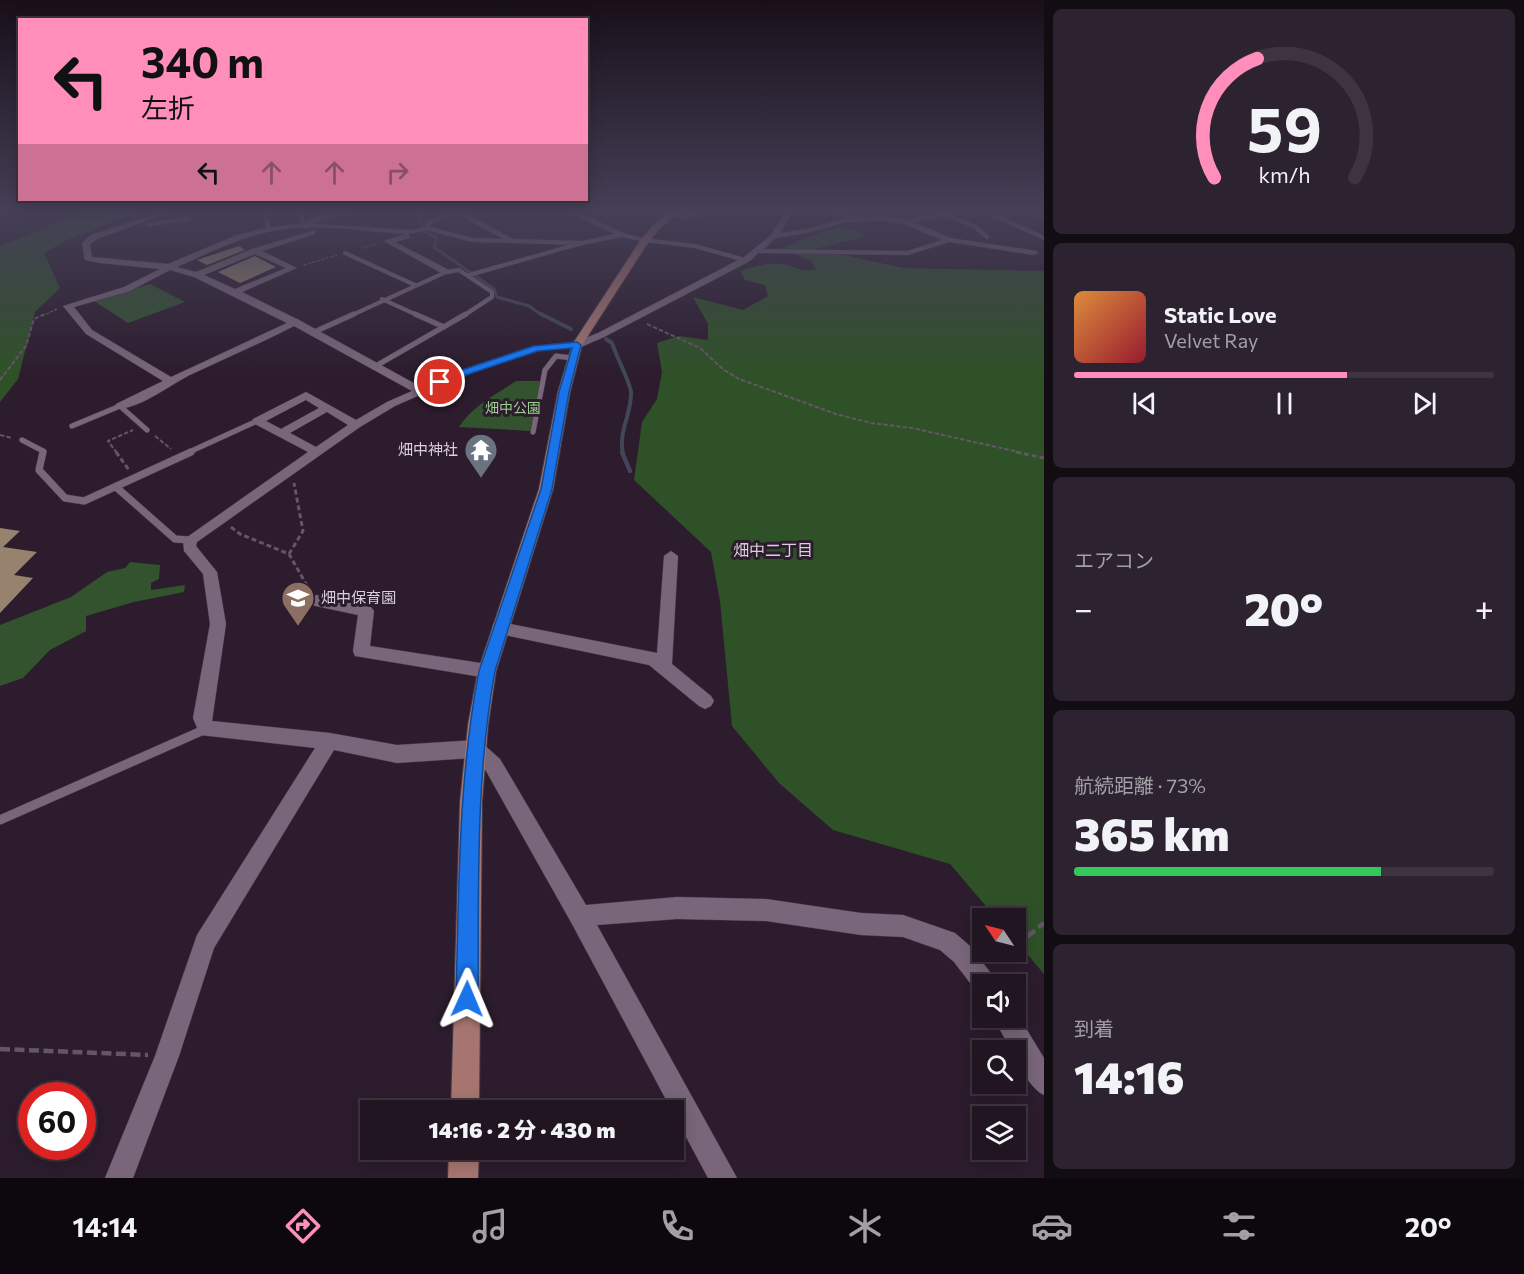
<!DOCTYPE html>
<html lang="ja">
<meta charset="utf-8">
<style>
body{margin:0;font-family:Commissioner,"Noto Sans JP",sans-serif;background:#2d222f;color:#f1f3f6;height:100vh;display:flex;flex-direction:column;font-size:22px;white-space:nowrap}
*{box-sizing:border-box;margin:0}
p{font-size:20px;color:#a29fa5}
.icon{flex:none;width:33px;height:33px;fill:none;stroke:currentColor;stroke-width:2;stroke-linecap:round;stroke-linejoin:round}
.map{position:relative;flex:1;overflow:hidden}
.details{display:flex;flex-direction:column;gap:9px;padding:9px;background:#120c13;width:480px}
.details>*{flex:none}
.banner{position:absolute;left:18px;top:18px;width:570px;height:183px;border-radius:0px;box-shadow:0 3px 15px #0003,0 0 0 2px #3e3440;background:#ff8eba;color:#111;overflow:hidden}
.needle{width:39px;rotate:305deg}
.fabs{position:absolute;left:972px;top:908px;display:grid;gap:12px}
.fabs a{display:grid;place-items:center;width:54px;height:54px;border-radius:0px;background:#211522;box-shadow:0 3px 15px #0003,0 0 0 2px #3e3440;font-size:30px}
.speed{position:absolute;left:18px;top:1082px;display:flex;gap:12px;font-size:30px;font-weight:700;text-align:center}
.speed>*{display:grid;place-content:center;width:78px;height:78px;border-radius:50%;background:#211522;box-shadow:0 3px 15px #0003,0 0 0 2px #3e3440;line-height:1}
.speed .limit{border:9px solid #d22;background:#fff;color:#111}
.pin{position:absolute;display:grid;place-items:center;width:51px;height:51px;color:#fff;margin:-26px;border:3px solid #fff;border-radius:50%;box-shadow:0 2px 6px #0007}
.me{position:absolute;width:66px;margin:-33px;rotate:1deg;stroke-linejoin:round;filter:drop-shadow(0 0 4px #0008)}
.turn{display:flex;align-items:center;gap:21px;height:126px;padding:0 24px;font-size:27px}
.turn .icon{width:78px;height:78px;stroke-width:2.5}
.turn b{display:block;font-size:42px;line-height:51px}
.lanes{display:flex;align-items:center;height:57px;padding:0 24px;background:#0003;justify-content:center;gap:30px;direction:ltr}
.lanes .off{opacity:.35}
.big{font-size:45px;font-weight:800;line-height:1.1}
.details .widget{flex:1;display:flex;flex-direction:column;justify-content:center;gap:9px;min-width:0;padding:0 21px;border-radius:9px;background:#2d222f}
.details .dial{align-items:center;gap:0}
.dial svg{height:156px;overflow:visible;fill:none;stroke:#3e3440;stroke-width:7;stroke-linecap:round;text-anchor:middle}
.dial text{fill:#f1f3f6;stroke:none}
.song{display:flex;align-items:center;gap:18px}
.cover{width:72px;height:72px;border-radius:9px;background:linear-gradient(135deg,hsl(30 70% 55%),hsl(350 70% 35%))}
.played{height:6px;border-radius:3px;background:linear-gradient(90deg,#ff8eba 65%,#3e3440 65%)}
.keys{display:flex;justify-content:space-around;direction:ltr}
.heat{display:flex;justify-content:space-between;align-items:center;font-size:33px;direction:ltr}
.charge{height:9px;border-radius:4px;background:linear-gradient(90deg,#34c759 73%,#3e3440 0)}
.trip{position:absolute;left:360px;top:1100px;width:324px;height:60px;border-radius:0px;background:#211522;box-shadow:0 3px 15px #0003,0 0 0 2px #3e3440;font-weight:800;line-height:60px;text-align:center}
.tab-bar{display:flex;height:96px;justify-content:space-around;align-items:center;background:#0d080e;color:#a29fa5}
.tab-bar .icon{width:42px;height:42px}
.tab-bar .on{color:#ff8eba}
.tab-bar b{font-size:27px;color:#f1f3f6}
main{display:flex;flex:1;min-height:0}
.map>svg:first-child{display:block}
</style>
<main>
<div class="map">
<svg width="1044" height="1178" viewBox="0 0 1044 1178">
<rect width="100%" height="100%" fill="#2c1c2d"/>
<!-- green -->
<path fill="#32532d" d="M 150,284 L 185,302 L 128,323 L 94,301 Z
M 516,381 L 542,381 L 530,431 L 459,427 C 473,405 496,395 516,381 Z
M 130,562 L 160,565 L 159,579 L 151,583 L 151,590 L 185,585 L 184,592 L 134,602 L 86,616 L 86,631 L 50,650 L 23,678 L 0,686 L 0,625 L 71,597 L 107,572 L 125,568 Z"/>
<!-- forest -->
<path fill="#2f5128" d="M 88,210 L 144,210 L 67,240 L 44,253 L 60,288 L 35,312 L 18,379 L 0,402 L 0,246 Z
M 846,227 L 867,236 L 815,249 L 904,268 L 1044,271 L 1044,974 L 1016,941 L 1016,918 L 996,918 L 950,864 L 833,830 L 779,783 L 732,726 L 720,601 L 711,552 L 634,480 L 642,422 L 657,399 L 662,372 L 657,343 L 679,336 L 708,340 L 708,324 L 693,297 L 743,310 L 768,296 L 765,285 L 745,280 L 740,271 C 755,266 768,262 783,264 C 797,267 802,273 816,269 L 811,261 L 783,248 L 824,231 Z"/>
<g fill="none" stroke-linecap="round" stroke-linejoin="round">
<!-- stream-far2 -->
<path stroke="#414757" stroke-width="3" d="M 428,210 L 417,213 L 424,231 L 437,238 L 434,247 L 494,289 L 497,297 L 529,306 L 543,316
M 1024,210 L 1044,217"/>
<!-- stream-far1 -->
<path stroke="#414757" stroke-width="4" d="M 541,314 L 571,329
M 606,339 L 612,343 C 616,356 630,382 631,392 C 632,413 618,432 623,453"/>
<!-- stream -->
<path stroke="#414757" stroke-width="4.5" d="M 622,452 L 630,471"/>
</g>
<!-- building -->
<path fill="#96826d" d="M 239,246 L 245,250 L 207,265 L 197,260 Z
M 255,256 L 276,267 L 240,283 L 218,272 Z
M 0,528 L 20,531 L 3,547 L 37,552 L 14,575 L 33,578 L 0,613 Z"/>
<g fill="none" stroke-linecap="round" stroke-linejoin="round">
<!-- service-far3 casing -->
<g stroke="#473a48" stroke-width="4.5">
<path id="service-far3" d="M 264,210 L 269,229
M 299,210 L 304,226
M 983,210 L 1044,238
M 833,213 L 860,219
M 943,214 L 974,226 L 987,237
M 427,228 L 472,240 L 511,241
M 427,228 L 428,224 L 440,217 L 458,213
M 645,240 L 695,246 L 745,260
M 345,253 L 415,285
M 469,275 L 582,243
M 382,299 L 419,316
M 350,316 L 446,272 L 459,270 L 492,292 L 492,297 L 463,316"/>
</g>
<!-- service-far2 casing -->
<g stroke="#473a48" stroke-width="6">
<path id="service-far2" d="M 415,314 L 444,327
M 312,333 L 354,314
M 374,367 L 466,314
M 72,426 L 120,406 L 147,430
M 533,432 L 545,370 L 556,356 L 572,358
M 22,440 L 43,451 L 43,453
M 187,453 L 257,421"/>
</g>
<!-- service-far1 casing -->
<g stroke="#473a48" stroke-width="8">
<path id="service-far1" d="M 43,452 L 39,470 L 65,498 L 84,501 L 191,452
M 116,487 L 175,539 L 190,540"/>
</g>
<!-- service casing -->
<g stroke="#473a48" stroke-width="10">
<path id="service" d="M 0,820 L 206,729"/>
</g>
<!-- minor casing -->
<g stroke="#473a48" stroke-width="1">
<path id="minor" d="M 167,210 L 177,210 L 97,239 L 90,244 L 92,257 L 168,264 L 237,235 L 269,227 L 302,224 L 317,216 L 350,210 L 363,210 L 322,220 L 313,224 L 414,230 L 430,226 L 430,230 L 408,234 L 410,238 L 395,242 L 449,270 L 449,274 L 443,274 L 384,241 L 406,234 C 363,231 310,222 268,232 C 236,239 206,254 177,267 L 196,272 L 252,249 L 315,230 L 315,234 L 262,251 L 297,268 L 242,292 L 299,320 L 421,387 L 455,372 L 533,346 L 575,342 L 598,333 L 744,257 L 771,235 L 787,210 L 794,210 L 780,233 L 811,228 L 842,219 L 881,216 L 906,220 L 926,214 L 977,210 L 913,222 L 951,238 L 1037,251 L 1038,253 L 1034,255 L 949,242 L 908,255 L 758,253 L 750,261 L 604,337 L 581,347 L 538,351 L 463,376 L 395,406 L 360,427 L 197,542 L 196,546 L 217,572 L 226,624 L 212,721 L 330,733 L 397,745 L 476,740 L 482,743 L 500,759 L 586,905 L 677,897 L 766,899 L 861,913 L 903,915 L 955,933 L 970,946 L 993,976 L 997,984 L 982,984 L 982,995 L 977,992 L 954,962 L 940,950 L 903,937 L 861,935 L 766,921 L 677,919 L 597,925 L 737,1178 L 708,1178 L 572,924 L 486,771 L 472,758 L 397,763 L 334,750 L 214,948 L 179,1056 L 133,1178 L 105,1178 L 155,1056 L 197,935 L 315,748 L 200,735 L 193,718 L 210,624 L 203,574 L 184,551 L 183,540 L 308,452 L 253,423 L 253,419 L 306,392 L 356,420 L 387,402 L 412,391 L 294,326 C 261,343 226,358 192,374 C 174,382 136,412 116,408 L 116,404 L 163,381 L 86,334 L 63,306 L 124,287 L 160,269 L 100,263 L 85,260 L 82,243 L 91,235 ZM 881,220 L 904,224 L 942,240 L 907,251 L 764,249 L 776,238 L 812,232 L 843,223 ZM 255,254 L 286,268 L 235,289 L 204,275 ZM 170,270 L 194,277 L 287,323 L 171,377 L 92,330 L 74,307 L 130,291 ZM 306,400 L 319,408 L 281,429 L 266,421 ZM 327,412 L 348,425 L 316,447 L 290,433 Z
M 565,210 L 574,210 L 624,233 L 649,240 L 645,242 L 622,237 L 582,245 L 511,243 L 454,213 L 461,211 L 513,239 L 582,241 L 614,234 Z
M 708,210 L 718,210 L 685,219 L 664,216 Z
M 188,216 L 191,220 L 149,226 L 145,224 Z
M 671,551 L 678,556 L 672,664 L 711,696 L 714,701 L 711,706 L 705,709 L 699,706 L 649,665 L 500,634 L 494,633 L 492,628 L 494,623 L 500,622 L 657,653 L 664,556 Z
M 316,595 L 371,607 L 374,611 L 370,646 L 487,664 L 493,666 L 495,671 L 493,676 L 487,678 L 355,656 L 353,651 L 358,615 L 311,605 L 308,601 L 311,597 Z
M 1016,1012 L 1044,1058 L 1044,1095 C 1031,1089 1016,1064 1016,1050 L 1011,1050 L 993,1017 L 1016,1017 Z"/>
</g>
<!-- primary casing -->
<g stroke="#473a48" stroke-width="2">
<path id="primary" d="M 673,210 L 681,210 L 659,229 L 647,244 L 582,345 L 570,392 L 553,489 L 496,671 L 488,725 L 482,802 L 479,1110 L 451,1110 L 460,802 L 468,725 L 478,671 L 539,489 L 558,392 L 572,345 L 640,241 L 653,225 Z
M 449,1149 L 479,1149 L 478,1178 L 448,1178 Z"/>
</g>
<!-- path-far3 -->
<path stroke="#645665" stroke-width="1.5" stroke-dasharray="3 1.5" stroke-linecap="butt" d="M 361,248 L 378,244
M 304,265 L 338,255
M 42,316 L 57,309"/>
<!-- path-far2 -->
<path stroke="#645665" stroke-width="2" stroke-dasharray="4.5 2" stroke-linecap="butt" d="M 647,324 L 700,348 L 724,370 L 739,379 L 836,414 L 871,423 L 912,428 L 1023,453
M 0,380 L 26,346 L 34,319 L 45,314
M 0,435 L 12,438
M 155,436 L 171,449
M 117,453 L 108,441 L 133,430"/>
<!-- path-far1 -->
<path stroke="#645665" stroke-width="3" stroke-dasharray="5 3" stroke-linecap="butt" d="M 116,452 L 129,470
M 1016,452 L 1044,458
M 231,527 L 240,534 L 289,554 L 309,589
M 289,554 L 303,531 L 294,483"/>
<!-- path -->
<path stroke="#645665" stroke-width="4.5" stroke-dasharray="10 4.5" stroke-linecap="butt" d="M 1016,946 L 1044,923
M 985,952 L 996,951
M 0,1049 L 148,1055"/>
<!-- service-far3 -->
<use href="#service-far3" stroke="#79667a" stroke-width="4"/>
<!-- service-far2 -->
<use href="#service-far2" stroke="#79667a" stroke-width="5"/>
<!-- service-far1 -->
<use href="#service-far1" stroke="#79667a" stroke-width="7"/>
<!-- service -->
<use href="#service" stroke="#79667a" stroke-width="9"/>
<!-- minor -->
<use href="#minor" fill="#79667a" fill-rule="evenodd"/>
<!-- primary -->
<use href="#primary" fill="#a7756f" fill-rule="evenodd"/>
</g>
<!-- sky -->
<linearGradient id="sky" x2="0" y2="1"><stop stop-color="#180f19"/><stop offset="0.56" stop-color="#454057"/><stop offset="1" stop-color="#454057" stop-opacity="0"/></linearGradient>
<rect width="1044" height="375" fill="url(#sky)"/>
<!-- route -->
<path fill="#1a73e8" stroke="#114b97" stroke-width="1.5" d="M 577,342 L 581,345 L 569,392 L 552,489 L 495,671 C 475,779 479,890 478,999 L 474,1007 L 467,1010 L 459,1007 L 456,999 C 459,890 458,779 479,671 L 541,489 L 559,392 L 572,348 L 538,351 L 463,376 L 444,384 L 436,382 L 456,372 L 534,346 Z"/>
<!-- icons -->
<defs>
<g id="temple-pin" transform="scale(1.725)"><path d="M0 17L-7.5 6A9.5 9.5 0 1 1 7.5 6Z" fill="#6b7280" stroke="#2c1c2d"/><path d="M0-6L5-2H3V0L6.5 2.5H4V6H1.5V3h-3V6H-4V2.5H-6.5L-3 0V-2H-5Z" fill="#fff"/></g>
<g id="school-pin" transform="scale(1.725)"><path d="M0 17L-7.5 6A9.5 9.5 0 1 1 7.5 6Z" fill="#8d6e63" stroke="#2c1c2d"/><path d="M0-5L7-2L0 1L-7-2ZM-4 1L0 2.5L4 1V4Q0 6-4 4Z" fill="#fff"/></g>
</defs>
<g fill-rule="evenodd">
<use href="#temple-pin" x="481" y="450"/>
<use href="#school-pin" x="298" y="598"/>
</g>
<g text-anchor="middle" stroke-width="6" stroke-linejoin="round" paint-order="stroke">
<!-- far-park labels -->
<g font-size="14" fill="#99d08f" stroke="#2c1c2d">
<text x="513" y="413">畑中公園</text>
</g>
<!-- poi labels -->
<g font-size="15" fill="#d9ceda" stroke="#2c1c2d" text-anchor="end">
<text x="458" y="455">畑中神社</text>
<text x="321" y="603" text-anchor="start">畑中保育園</text>
</g>
<!-- neighbourhood labels -->
<g font-size="16" fill="#d9ceda" stroke="#2c1c2d">
<text x="773" y="556">畑中二丁目</text>
</g>
</g>
</svg>
<div class="fabs">
<a><svg class="needle" viewBox="-14 -14 28 28"><path d="M0-13l5 13h-10z" fill="#e53935"/><path d="M0 13l5-13h-10z" fill="#a29fa5"/></svg></a>
<a><svg class="icon" aria-label="sound" viewBox="0 0 24 24"><path d="M4 9h4l5-4v14l-5-4H4zM17 9q2 3 0 6"/></svg></a>
<a><svg class="icon" aria-label="search" viewBox="0 0 24 24"><circle cx="10" cy="10" r="6"/><path d="M15 15l6 6"/></svg></a>
<a><svg class="icon" aria-label="layers" viewBox="0 0 24 24"><path d="M12 4l9 5-9 5-9-5zM3 14l9 5 9-5"/></svg></a>
</div>
<div class="speed"><div class="limit">60</div></div>
<div class="pin" style="left:440px;top:382px;background:#d93025"><svg class="icon" aria-label="arrive" viewBox="0 0 24 24"><path d="M6 21V4h12l-3 4 3 4H6"/></svg></div>
<svg class="me" style="left:467px;top:999px" viewBox="-20 -20 40 40"><path d="M0-17L14 15 0 8-14 15z" fill="#1a73e8" stroke="#fff" stroke-width="4"/></svg>
<div class="trip">14:16 · 2 分 · 430 m</div>
<div class="banner">
<div class="turn"><svg class="icon" aria-label="left" viewBox="0 0 24 24"><path d="M17 20v-9H6M10 6l-5 5 5 5"/></svg><div><b>340 m</b>左折</div></div>
<div class="lanes"><svg class="icon" aria-label="left" viewBox="0 0 24 24"><path d="M17 20v-9H6M10 6l-5 5 5 5"/></svg><svg class="icon off" aria-label="ahead" viewBox="0 0 24 24"><path d="M12 20V5M6 11l6-6 6 6"/></svg><svg class="icon off" aria-label="ahead" viewBox="0 0 24 24"><path d="M12 20V5M6 11l6-6 6 6"/></svg><svg class="icon off" aria-label="right" viewBox="0 0 24 24"><path d="M7 20v-9h11M14 6l5 5-5 5"/></svg></div>
</div>
</div>
<section class="details">
<div class="widget dial"><svg viewBox="0 0 100 80">
<path d="M14 69A42 42 0 1 1 86 69"/>
<path d="M14 69A42 42 0 0 1 36 8" stroke="#ff8eba"/>
<text x="50" y="56" font-size="32" font-weight="700">59</text>
<text x="50" y="72" font-size="11">km/h</text>
</svg></div>
<div class="widget">
<div class="song"><i class="cover"></i><div><b>Static Love</b><p>Velvet Ray</p></div></div>
<div class="played"></div>
<div class="keys"><svg class="icon" aria-label="previous" viewBox="0 0 24 24"><path d="M18 5L8 12l10 7zM5 5v14"/></svg><svg class="icon" aria-label="pause" viewBox="0 0 24 24"><path d="M8 5v14M16 5v14"/></svg><svg class="icon" aria-label="next" viewBox="0 0 24 24"><path d="M6 5l10 7-10 7zM19 5v14"/></svg></div>
</div>
<div class="widget"><p>エアコン</p>
<div class="heat"><a>−</a><b class="big">20°</b><a>+</a></div>
</div>
<div class="widget"><p>航続距離 · 73%</p><b class="big">365 km</b><div class="charge"></div></div>
<div class="widget"><p>到着</p><b class="big">14:16</b></div>
</section>
</main>
<nav class="tab-bar">
<b>14:14</b>
<svg class="icon on" aria-label="directions" viewBox="0 0 24 24"><path d="M12 3l9 9-9 9-9-9zM9 14v-3h6M13 9l2 2-2 2"/></svg>
<svg class="icon" aria-label="music" viewBox="0 0 24 24"><path d="M9 18V5l10-2v13"/><circle cx="6" cy="18" r="3"/><circle cx="16" cy="16" r="3"/></svg>
<svg class="icon" aria-label="phone" viewBox="0 0 24 24"><path d="M5 4h4l2 5-3 2q2 4 5 5l2-3 5 2v4C11 20 4 13 5 4z"/></svg>
<svg class="icon" aria-label="climate" viewBox="0 0 24 24"><path d="M12 3v18M4 7l16 10M4 17L20 7"/></svg>
<svg class="icon" aria-label="car" viewBox="0 0 24 24"><path d="M5 17H2v-5l4-1 3-4h7l3 4 3 1v5h-3M9 17h6M6 11h13"/><circle cx="7" cy="17" r="2"/><circle cx="17" cy="17" r="2"/></svg>
<svg class="icon" aria-label="filters" viewBox="0 0 24 24"><path d="M4 7h16M4 17h16"/><circle cx="9" cy="7" r="2"/><circle cx="15" cy="17" r="2"/></svg>
<b>20°</b>
</nav>
